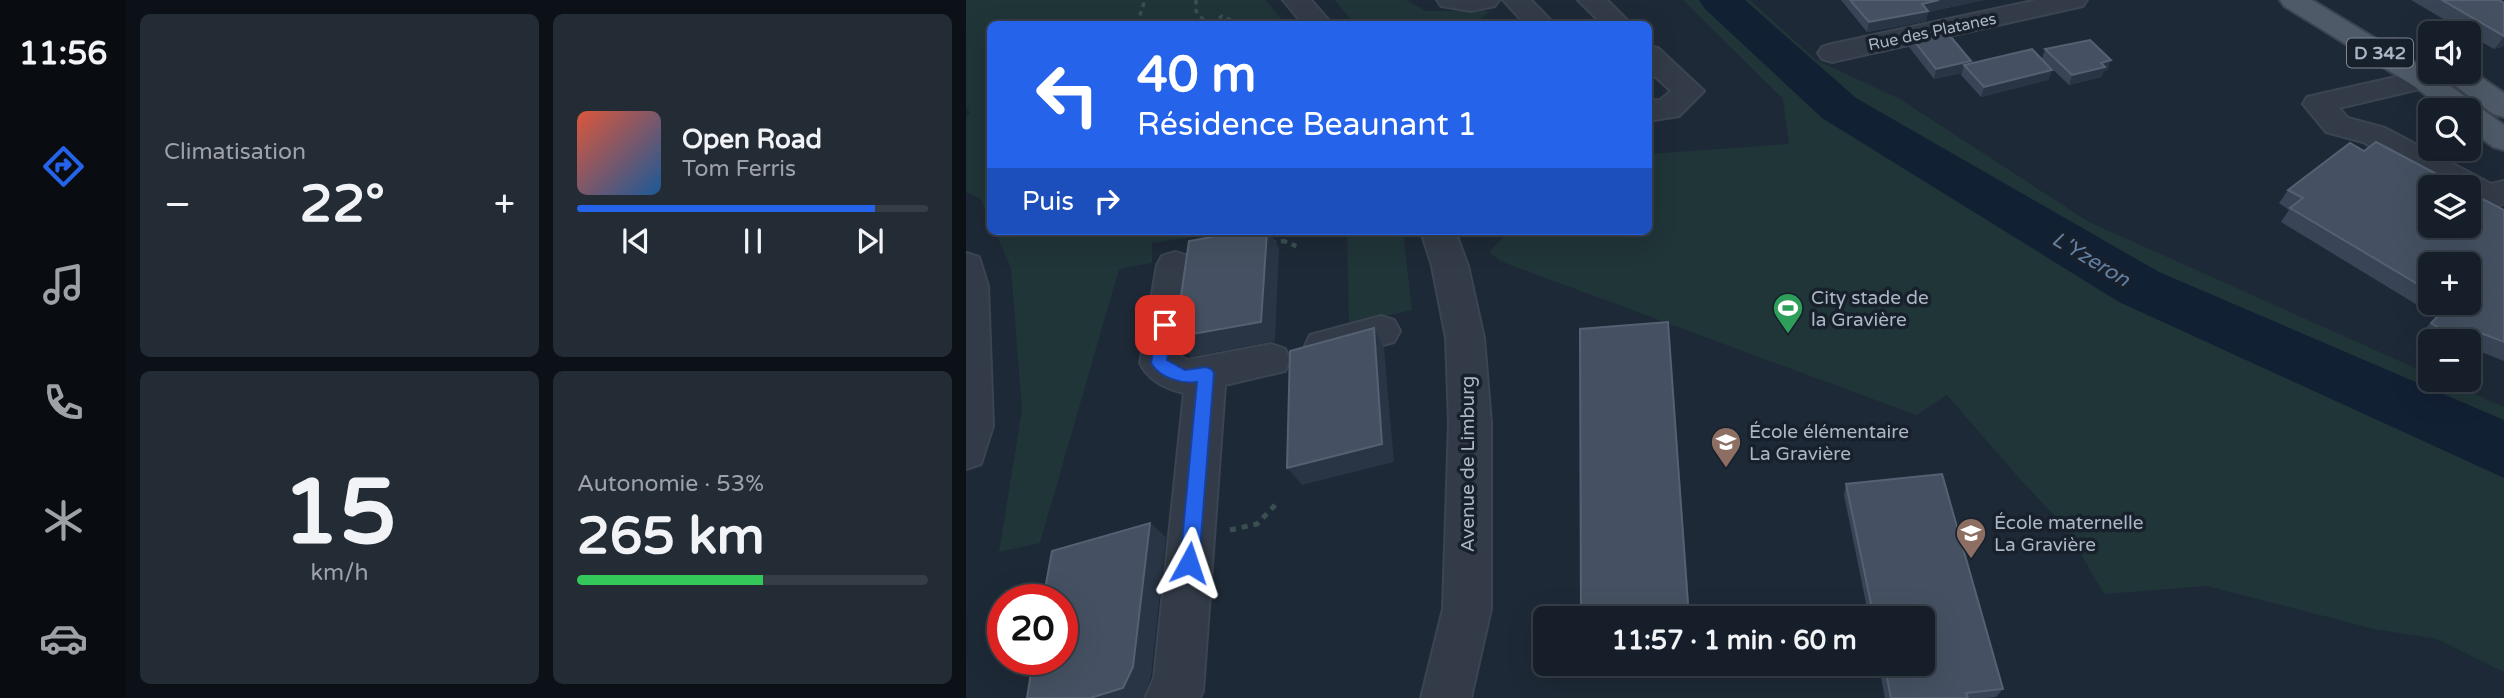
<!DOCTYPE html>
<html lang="fr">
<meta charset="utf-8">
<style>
body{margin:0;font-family:"Varela Round",sans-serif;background:#232c35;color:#f1f3f6;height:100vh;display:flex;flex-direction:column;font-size:26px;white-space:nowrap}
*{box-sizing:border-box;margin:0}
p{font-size:23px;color:#9ea2a8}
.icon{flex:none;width:38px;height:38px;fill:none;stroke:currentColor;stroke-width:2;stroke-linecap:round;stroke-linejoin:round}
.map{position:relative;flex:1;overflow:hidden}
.details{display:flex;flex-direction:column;gap:14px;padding:14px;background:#0c1117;width:840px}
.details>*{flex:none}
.banner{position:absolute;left:21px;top:21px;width:665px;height:214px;border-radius:10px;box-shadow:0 7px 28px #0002,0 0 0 2px #353d46;background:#2563eb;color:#fff;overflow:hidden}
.buttons{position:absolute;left:1452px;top:21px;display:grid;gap:14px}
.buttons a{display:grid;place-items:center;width:63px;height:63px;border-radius:10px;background:#161f29;box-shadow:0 7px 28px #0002,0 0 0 2px #353d46;font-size:35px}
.speed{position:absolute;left:21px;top:584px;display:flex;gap:14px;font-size:35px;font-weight:700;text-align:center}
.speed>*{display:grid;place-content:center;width:91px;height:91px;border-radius:50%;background:#161f29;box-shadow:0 7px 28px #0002,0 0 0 2px #353d46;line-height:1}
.speed .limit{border:10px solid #d22;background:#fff;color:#111}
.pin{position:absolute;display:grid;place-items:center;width:60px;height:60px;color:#fff;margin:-30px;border-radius:14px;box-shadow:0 4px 10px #0006}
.me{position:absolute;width:77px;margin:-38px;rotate:5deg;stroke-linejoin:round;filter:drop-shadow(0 0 5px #0008)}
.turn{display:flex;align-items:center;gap:24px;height:147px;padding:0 35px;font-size:32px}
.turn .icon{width:91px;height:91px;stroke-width:2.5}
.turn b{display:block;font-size:49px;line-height:60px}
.then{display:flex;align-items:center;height:66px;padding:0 35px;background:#0003;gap:14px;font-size:26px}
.big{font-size:52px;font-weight:700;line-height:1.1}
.details .tile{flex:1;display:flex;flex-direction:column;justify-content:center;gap:10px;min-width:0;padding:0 24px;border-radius:10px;background:#232c35}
.details .dial{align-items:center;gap:0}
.dial b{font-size:91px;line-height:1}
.song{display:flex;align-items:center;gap:21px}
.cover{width:84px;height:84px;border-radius:10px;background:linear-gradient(135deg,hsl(10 70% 55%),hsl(210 70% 35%))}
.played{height:7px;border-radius:4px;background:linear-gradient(90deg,#2563eb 85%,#353d46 85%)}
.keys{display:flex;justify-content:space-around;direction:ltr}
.heat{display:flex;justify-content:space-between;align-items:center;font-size:38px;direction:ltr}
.charge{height:10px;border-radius:5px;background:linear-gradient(90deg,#34c759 53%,#353d46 0)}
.details .tiles{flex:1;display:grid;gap:14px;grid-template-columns:repeat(2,1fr)}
.trip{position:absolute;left:567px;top:606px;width:402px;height:70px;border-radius:10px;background:#161f29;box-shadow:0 7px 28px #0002,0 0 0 2px #353d46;font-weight:700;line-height:70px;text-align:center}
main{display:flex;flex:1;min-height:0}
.tabs{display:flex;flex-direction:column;width:126px;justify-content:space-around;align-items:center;background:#090c10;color:#9ea2a8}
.tabs .icon{width:49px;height:49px}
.tabs .selected{color:#2563eb}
.tabs b{font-size:32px;color:#f1f3f6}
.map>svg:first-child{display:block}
</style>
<main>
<nav class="tabs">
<b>11:56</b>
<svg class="icon selected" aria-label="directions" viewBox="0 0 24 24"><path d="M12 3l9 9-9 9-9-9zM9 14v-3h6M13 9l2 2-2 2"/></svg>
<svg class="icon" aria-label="music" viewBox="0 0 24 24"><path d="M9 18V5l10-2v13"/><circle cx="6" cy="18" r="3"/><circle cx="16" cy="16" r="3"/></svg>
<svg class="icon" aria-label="phone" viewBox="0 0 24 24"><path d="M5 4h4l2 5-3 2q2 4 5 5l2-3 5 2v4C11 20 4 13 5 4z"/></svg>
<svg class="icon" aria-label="climate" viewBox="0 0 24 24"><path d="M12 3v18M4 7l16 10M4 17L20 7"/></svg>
<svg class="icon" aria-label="car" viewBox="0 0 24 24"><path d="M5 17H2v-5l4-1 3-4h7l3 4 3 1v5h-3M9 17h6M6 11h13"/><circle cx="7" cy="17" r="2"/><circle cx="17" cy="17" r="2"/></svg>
</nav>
<section class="details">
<div class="tiles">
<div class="tile"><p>Climatisation</p>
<div class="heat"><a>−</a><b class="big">22°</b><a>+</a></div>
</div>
<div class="tile">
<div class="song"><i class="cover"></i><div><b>Open Road</b><p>Tom Ferris</p></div></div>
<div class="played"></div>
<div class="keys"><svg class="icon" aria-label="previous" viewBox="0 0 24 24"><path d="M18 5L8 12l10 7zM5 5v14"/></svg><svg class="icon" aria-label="pause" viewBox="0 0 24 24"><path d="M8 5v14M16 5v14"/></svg><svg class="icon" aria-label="next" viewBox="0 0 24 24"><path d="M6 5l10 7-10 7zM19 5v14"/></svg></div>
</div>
<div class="tile dial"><b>15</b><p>km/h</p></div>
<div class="tile"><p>Autonomie · 53%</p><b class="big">265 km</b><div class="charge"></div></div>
</div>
</section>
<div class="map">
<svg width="1538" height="698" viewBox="0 0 1538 698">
<rect width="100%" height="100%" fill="#1e2937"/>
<!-- green -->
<path fill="#203538" d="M 0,0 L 300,0 L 319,24 L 24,24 L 24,220 L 15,199 L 0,192 L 0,117 L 4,113 L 0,107 Z
M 369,0 L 440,0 L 460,11 L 524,11 L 509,24 L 388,24 Z
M 717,0 L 784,0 L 850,60 L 934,99 L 1123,222 L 1465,375 L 1465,380 L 1476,380 L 1538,407 L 1538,672 L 1471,639 L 1408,629 L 1241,586 L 1138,594 L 1099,527 L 1053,478 L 981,395 L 950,415 L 534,261 L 523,252 L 543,231 L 682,231 L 683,154 L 823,144 L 817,99 Z
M 29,231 L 267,231 L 186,243 L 186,263 L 153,269 L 74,543 L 33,552 L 56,410 L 45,268 Z
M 381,231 L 437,231 L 446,310 L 383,324 Z"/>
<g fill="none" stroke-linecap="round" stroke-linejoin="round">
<!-- river -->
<path fill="#122034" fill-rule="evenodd" d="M 733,0 L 779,0 L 890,98 L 1193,272 L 1538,420 L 1538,478 L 1153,302 L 856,118 L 739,9 Z"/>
<!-- minor casing -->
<g stroke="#3b4451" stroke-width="4">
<path id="minor" d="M 317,0 L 345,0 L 366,24 L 337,24 Z
M 471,0 L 533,0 L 529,6 L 505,11 L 475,6 Z
M 537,0 L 565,0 L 588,24 L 559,24 Z
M 612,0 L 641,0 L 665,24 L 636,24 Z
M 1071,0 L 1121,0 L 1117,6 L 1108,8 L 866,62 L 856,59 L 852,53 L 856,47 L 866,44 Z
M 682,46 L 692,48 L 738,91 L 713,116 L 682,121 L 682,101 L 694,100 L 705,91 L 682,70 Z
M 1465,69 L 1465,72 L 1505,72 L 1500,78 L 1373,108 L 1382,118 L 1419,128 L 1525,184 L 1538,181 L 1538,204 C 1524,208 1516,209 1503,202 L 1503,187 L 1477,187 L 1397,142 L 1360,132 L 1337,104 L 1341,97 Z
M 455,231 L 489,231 L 502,266 L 518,338 L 525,423 L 525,609 L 505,698 L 455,698 L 477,609 L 483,423 L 480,338 L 466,266 Z
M 209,252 L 222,256 L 227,265 L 214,356 L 221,360 L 305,344 L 319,349 L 324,360 L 319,371 L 259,385 L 237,691 L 234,698 L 179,698 L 188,678 L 218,393 C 200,389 182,380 174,363 L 191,265 L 196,256 Z
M 0,253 L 13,257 L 22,286 L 27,426 L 15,464 L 0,469 Z
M 415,316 L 428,320 L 434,331 L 428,342 L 358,361 L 344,357 L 339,346 L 344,335 Z"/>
</g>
<!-- major casing -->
<g stroke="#3b4451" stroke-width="4">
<path id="major" d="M 1314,0 L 1346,0 L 1468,74 L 1538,125 L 1538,150 L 1527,147 L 1503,129 L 1503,110 L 1479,110 L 1448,86 L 1318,6 Z
M 1503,69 L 1538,93 L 1538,117 L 1527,114 L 1479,78 L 1474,72 L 1503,72 Z"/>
</g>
<!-- path-far2 -->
<path stroke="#394f50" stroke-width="3.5" stroke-dasharray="4.5 4.5" stroke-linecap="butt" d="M 230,0 L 230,11 L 241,24
M 171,24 L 179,0
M 246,24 L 256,16 L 274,24"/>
<!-- path-far1 -->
<path stroke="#394f50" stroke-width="4.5" stroke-dasharray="5 5" stroke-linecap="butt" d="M 324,231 L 318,241 L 335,248
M 305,243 L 318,241"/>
<!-- path -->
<path stroke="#394f50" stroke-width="5" stroke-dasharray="6 6" stroke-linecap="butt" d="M 264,530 L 291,524 L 312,502"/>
<!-- minor -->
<use href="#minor" fill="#323b47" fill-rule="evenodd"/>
<!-- major -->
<use href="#major" fill="#4f5a68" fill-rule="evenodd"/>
</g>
<!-- wall -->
<path fill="#394556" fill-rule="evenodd" d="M 875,0 L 1018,0 L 962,12 L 960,21 L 901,32 Z
M 1445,0 L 1533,0 L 1538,3 L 1538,46 L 1528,49 L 1503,35 L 1503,33 L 1501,33 Z
M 945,37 L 1005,61 L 1005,63 L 1086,70 L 1082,80 L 1015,97 L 995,75 L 996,73 L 968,79 L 943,47 Z
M 1079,49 L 1145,60 L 1141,70 L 1138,71 L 1135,77 L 1103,85 L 1076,59 Z
M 1322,190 L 1538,210 L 1538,361 L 1503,347 L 1503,341 L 1465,341 L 1465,345 L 1451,336 L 1471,317 L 1315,222 L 1323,210 L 1313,203 ZM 1465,264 L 1503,303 L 1465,303 Z
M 702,322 L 724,616 L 711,618 L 615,618 Z
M 880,484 L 1037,689 L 1030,697 L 1019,698 L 919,698 L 912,663 L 957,663 L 957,618 L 903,618 L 878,495 Z"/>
<!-- shaded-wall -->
<path fill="#293545" d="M 973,0 L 1018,0 L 962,12 L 960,21 L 901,32 L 903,22 L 956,4 Z
M 1538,37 L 1538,46 L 1528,49 Z
M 1145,60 L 1141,70 L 1138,71 L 1135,77 L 1103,85 L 1106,75 L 1135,63 Z
M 1005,61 L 1003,71 L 998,65 L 996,73 L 968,79 L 970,69 Z
M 1086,70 L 1082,80 L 1015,97 L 1018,87 Z
M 301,231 L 303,231 L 313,248 L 309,341 L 225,357 L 209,337 Z
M 408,328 L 418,348 L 428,462 L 336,485 L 321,468 Z
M 184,523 L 200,537 L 185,677 L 177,698 L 124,698 Z"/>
<!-- building -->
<path fill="#455162" stroke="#556172" stroke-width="2" d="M 884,0 L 973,0 L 956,4 L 962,11 L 903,22 Z
M 1476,0 L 1533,0 L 1538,3 L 1538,36 Z
M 979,30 L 1005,61 L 970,69 L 945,37 Z
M 1124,40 L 1145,60 L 1135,63 L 1139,67 L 1106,75 L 1079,49 Z
M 1066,49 L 1086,70 L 1018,87 L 998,65 Z
M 1410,142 L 1495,187 L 1465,187 L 1465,226 L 1503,226 L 1503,192 L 1538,210 L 1538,342 L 1507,330 L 1494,341 L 1465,323 L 1484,304 L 1482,303 L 1503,303 L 1503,264 L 1465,264 L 1465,292 L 1324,208 L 1337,198 L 1322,190 L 1384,143 L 1398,151 Z
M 279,231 L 301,231 L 295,322 L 209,337 L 223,241 Z
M 702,322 L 722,605 L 615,618 L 614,329 Z
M 408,328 L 416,444 L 321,468 L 324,351 Z
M 976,474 L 1037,689 L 1000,693 L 1002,698 L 925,698 L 918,663 L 957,663 L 957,618 L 908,618 L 880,484 Z
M 184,523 L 167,667 L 157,688 L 124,698 L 61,698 L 67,660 L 96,660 L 96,600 L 77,600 L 86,551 Z"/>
<!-- route -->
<path fill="#2563eb" stroke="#184099" stroke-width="2" d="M 199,319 L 207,325 L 201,360 L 219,370 L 240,367 L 245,369 L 248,373 L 233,563 L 230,569 L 223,572 L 217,569 L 214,563 L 231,382 C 215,384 194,378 185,363 L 191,325 Z"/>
<!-- icons -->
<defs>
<g id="stadium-pin" transform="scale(1.575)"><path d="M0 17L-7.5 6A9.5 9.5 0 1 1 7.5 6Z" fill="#2e9e5b" stroke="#17202b"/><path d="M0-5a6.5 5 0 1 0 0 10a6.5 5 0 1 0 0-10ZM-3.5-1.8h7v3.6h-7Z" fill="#fff"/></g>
<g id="school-pin" transform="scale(1.575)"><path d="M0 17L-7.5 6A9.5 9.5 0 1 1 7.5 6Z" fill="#8d6e63" stroke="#17202b"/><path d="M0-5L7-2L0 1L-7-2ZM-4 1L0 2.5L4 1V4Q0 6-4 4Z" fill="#fff"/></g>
</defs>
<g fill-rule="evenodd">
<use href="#stadium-pin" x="822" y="308"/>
<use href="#school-pin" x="760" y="442"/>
<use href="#school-pin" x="1005" y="533"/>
</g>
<g text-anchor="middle" stroke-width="7" stroke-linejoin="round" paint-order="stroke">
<!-- far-street labels -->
<g font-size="16" fill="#abb5c5" stroke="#17202b">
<text transform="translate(966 31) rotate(-12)" y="6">Rue des Platanes</text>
</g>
<!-- shield labels -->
<rect fill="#17202b" stroke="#7f8897" stroke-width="2" x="1381" y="38.5" width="66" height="29" rx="5"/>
<g font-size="18" font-weight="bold" fill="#abb5c5">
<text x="1414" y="59">D 342</text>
</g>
<!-- poi labels -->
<g font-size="19" fill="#abb5c5" stroke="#17202b" text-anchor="start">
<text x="845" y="304">City stade de<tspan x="845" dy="22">la Gravière</tspan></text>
<text x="783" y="438">École élémentaire<tspan x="783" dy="22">La Gravière</tspan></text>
<text x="1028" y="529">École maternelle<tspan x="1028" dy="22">La Gravière</tspan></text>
</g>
<!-- street labels -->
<g font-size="19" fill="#abb5c5" stroke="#17202b">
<text transform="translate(501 464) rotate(-90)" y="7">Avenue de Limburg</text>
</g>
<!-- water labels -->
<g font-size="21" font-style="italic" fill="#6280a6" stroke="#17202b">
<text transform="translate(1125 259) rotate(31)" y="7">L'Yzeron</text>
</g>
</g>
</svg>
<div class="buttons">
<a><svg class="icon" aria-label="sound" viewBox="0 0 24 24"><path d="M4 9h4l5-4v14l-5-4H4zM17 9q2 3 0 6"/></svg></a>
<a><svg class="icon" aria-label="search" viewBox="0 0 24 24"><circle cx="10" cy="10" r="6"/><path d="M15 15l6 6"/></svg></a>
<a><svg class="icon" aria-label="layers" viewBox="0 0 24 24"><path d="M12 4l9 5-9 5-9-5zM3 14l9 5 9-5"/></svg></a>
<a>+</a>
<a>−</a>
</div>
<div class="speed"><div class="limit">20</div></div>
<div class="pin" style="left:199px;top:325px;background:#d93025"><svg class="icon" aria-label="arrive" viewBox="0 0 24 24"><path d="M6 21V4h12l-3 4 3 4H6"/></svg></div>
<svg class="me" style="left:223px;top:563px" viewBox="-20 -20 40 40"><path d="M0-17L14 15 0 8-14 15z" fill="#2563eb" stroke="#fff" stroke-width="4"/></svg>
<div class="trip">11:57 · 1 min · 60 m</div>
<div class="banner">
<div class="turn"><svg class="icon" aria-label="left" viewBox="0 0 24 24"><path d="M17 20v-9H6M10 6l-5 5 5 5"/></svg><div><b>40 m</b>Résidence Beaunant 1</div></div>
<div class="then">Puis<svg class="icon" aria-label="right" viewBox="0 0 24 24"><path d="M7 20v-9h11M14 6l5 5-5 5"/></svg></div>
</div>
</div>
</main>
